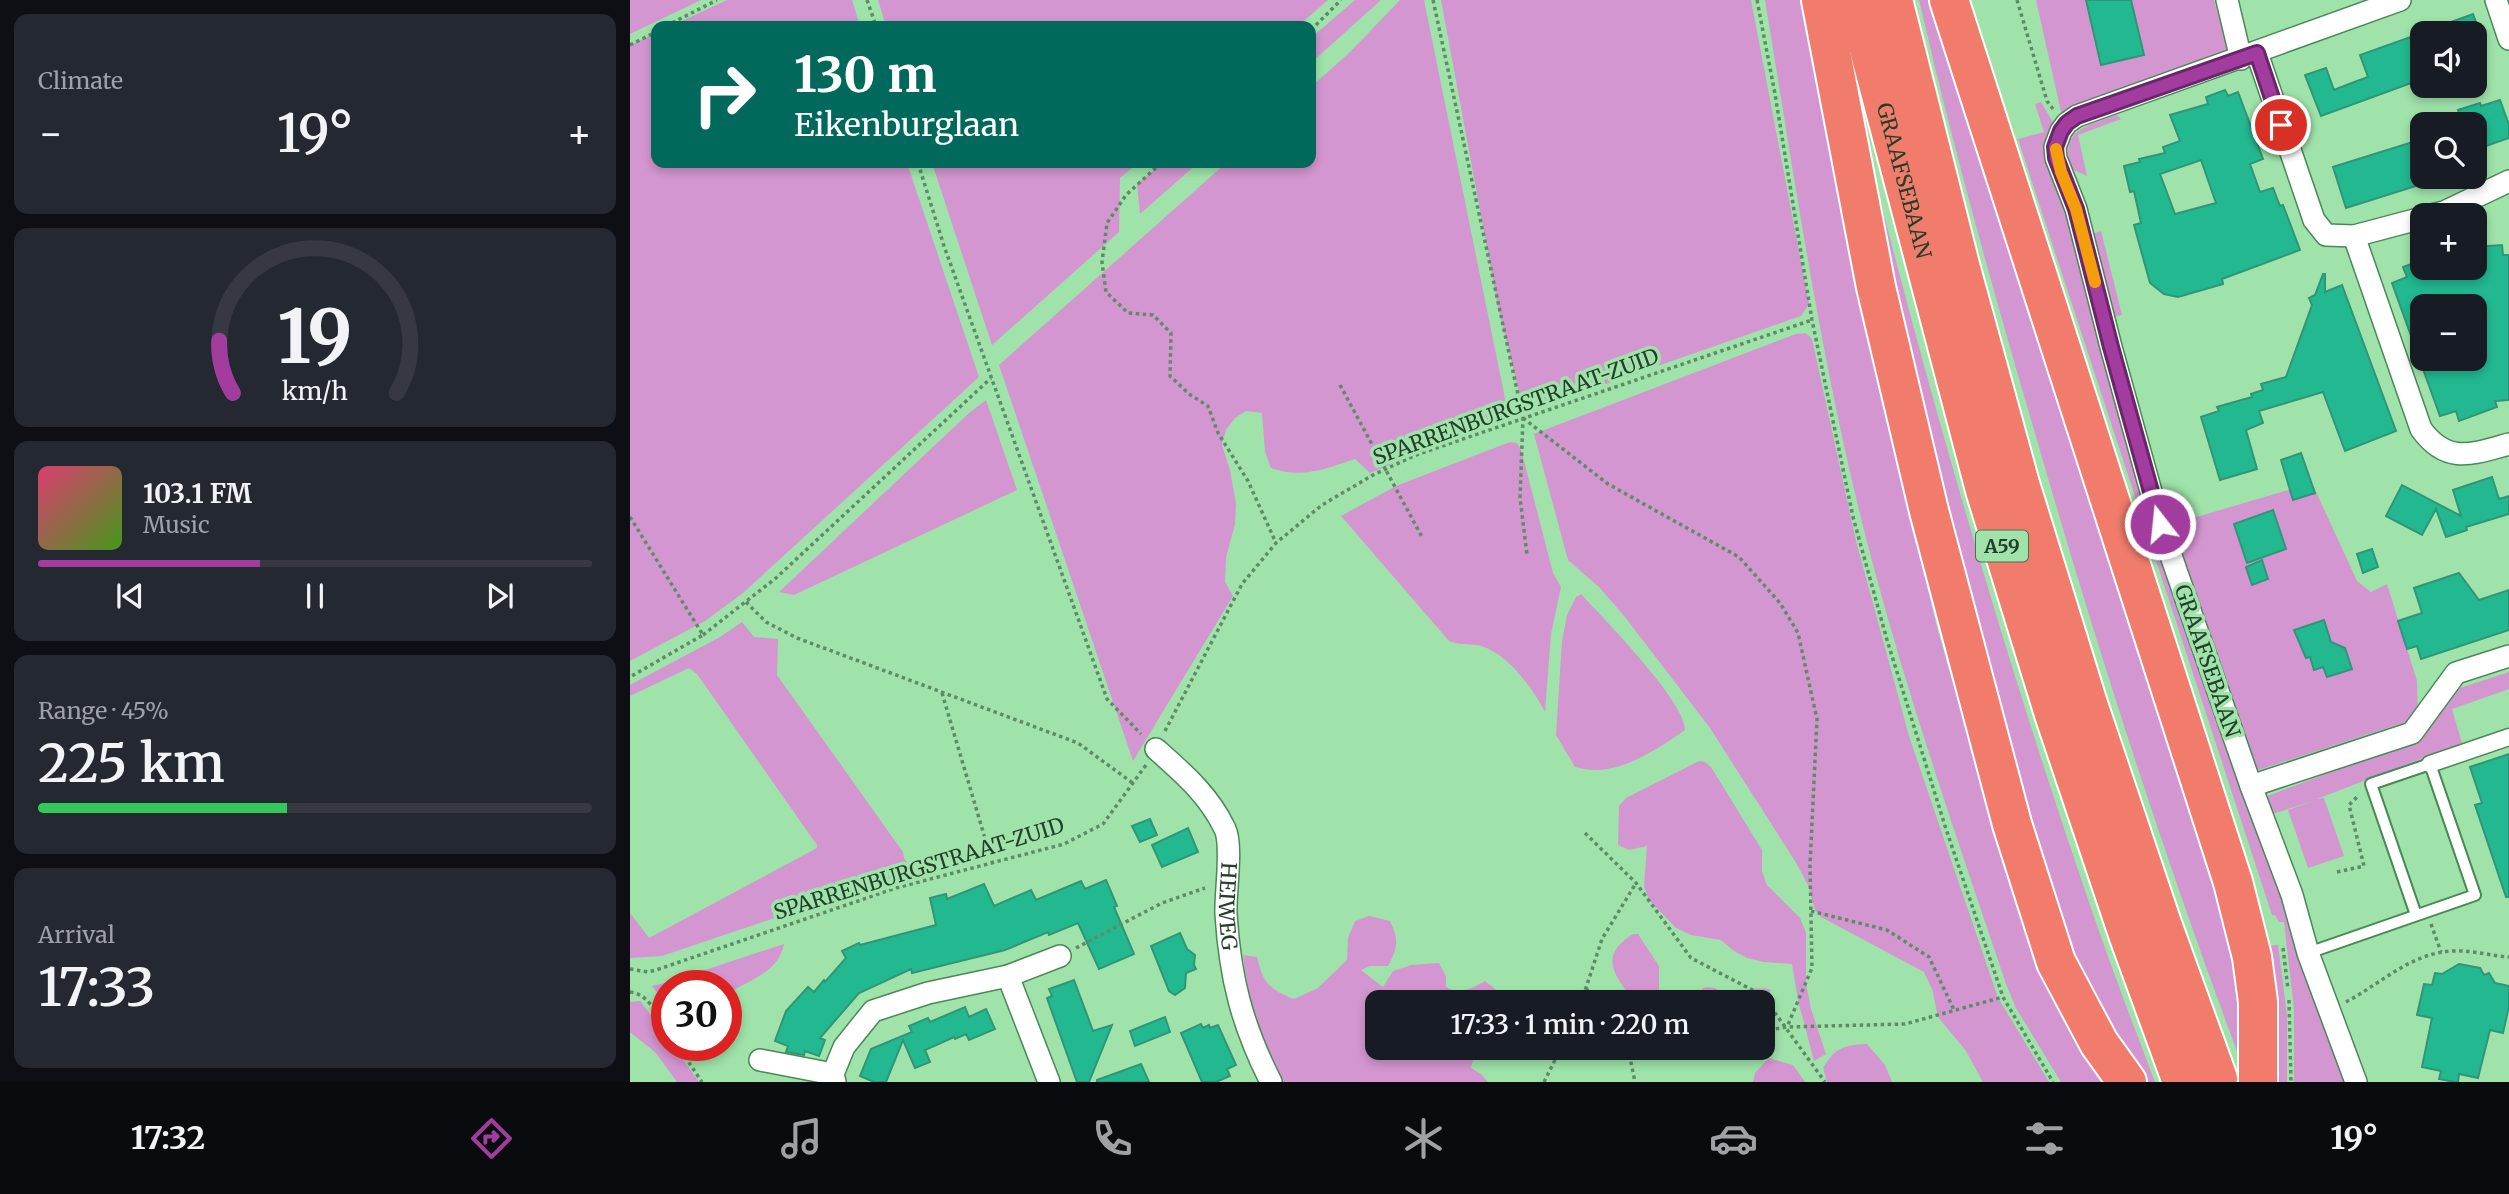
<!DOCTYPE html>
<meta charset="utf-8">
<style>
body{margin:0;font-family:Merriweather,serif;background:#242831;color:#f1f3f6;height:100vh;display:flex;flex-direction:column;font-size:26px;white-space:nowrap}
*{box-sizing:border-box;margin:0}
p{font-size:23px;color:#9ea1a6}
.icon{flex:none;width:38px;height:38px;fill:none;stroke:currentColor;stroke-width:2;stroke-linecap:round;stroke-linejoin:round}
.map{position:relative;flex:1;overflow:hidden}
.drawer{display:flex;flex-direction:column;gap:14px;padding:14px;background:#0d0f14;width:630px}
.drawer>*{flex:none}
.guide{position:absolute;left:21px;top:21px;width:665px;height:147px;border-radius:14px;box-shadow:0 4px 10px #0003;background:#00695c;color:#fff;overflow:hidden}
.fabs{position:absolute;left:1780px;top:21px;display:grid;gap:14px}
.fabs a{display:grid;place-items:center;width:77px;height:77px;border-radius:14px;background:#171b24;box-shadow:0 4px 10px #0003;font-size:35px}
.speed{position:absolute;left:21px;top:970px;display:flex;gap:14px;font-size:35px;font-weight:700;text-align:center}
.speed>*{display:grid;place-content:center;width:91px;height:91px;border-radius:50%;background:#171b24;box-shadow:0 4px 10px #0003;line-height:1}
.speed .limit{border:10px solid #d22;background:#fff;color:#111}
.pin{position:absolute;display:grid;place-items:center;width:60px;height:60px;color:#fff;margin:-30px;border:4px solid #fff;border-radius:50%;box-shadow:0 2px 7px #0007}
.me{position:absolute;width:77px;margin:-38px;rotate:344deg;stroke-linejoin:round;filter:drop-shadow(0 0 5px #0008)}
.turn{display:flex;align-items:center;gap:24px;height:147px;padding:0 28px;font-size:32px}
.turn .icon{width:91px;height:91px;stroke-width:2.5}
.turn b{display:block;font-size:49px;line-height:60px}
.big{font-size:52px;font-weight:600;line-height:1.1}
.drawer .card{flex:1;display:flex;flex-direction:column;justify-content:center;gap:10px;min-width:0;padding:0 24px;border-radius:14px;background:#242831}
.drawer .dial{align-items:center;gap:0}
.dial svg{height:182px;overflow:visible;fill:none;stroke:#363941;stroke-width:7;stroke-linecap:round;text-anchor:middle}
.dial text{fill:#f1f3f6;stroke:none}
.song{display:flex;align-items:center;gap:21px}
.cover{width:84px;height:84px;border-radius:10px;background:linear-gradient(135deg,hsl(340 70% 55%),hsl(100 70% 35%))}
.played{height:7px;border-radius:4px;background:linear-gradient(90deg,#a23c9f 40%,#363941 40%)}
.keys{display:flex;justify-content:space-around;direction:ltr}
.heat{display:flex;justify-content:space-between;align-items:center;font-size:38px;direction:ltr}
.charge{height:10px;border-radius:5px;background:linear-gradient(90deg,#34c759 45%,#363941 0)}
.trip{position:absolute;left:735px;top:990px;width:410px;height:70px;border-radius:14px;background:#171b24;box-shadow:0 4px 10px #0003;font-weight:600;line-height:70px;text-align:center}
.dock{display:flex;height:112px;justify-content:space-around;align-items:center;background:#090b0e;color:#9ea1a6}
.dock .icon{width:49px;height:49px}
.dock .current{color:#a23c9f}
.dock b{font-size:32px;color:#f1f3f6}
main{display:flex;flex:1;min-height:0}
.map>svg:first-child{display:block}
</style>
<main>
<section class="drawer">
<div class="card"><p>Climate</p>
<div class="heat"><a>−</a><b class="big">19°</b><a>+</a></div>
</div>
<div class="card dial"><svg viewBox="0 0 100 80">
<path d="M14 69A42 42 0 1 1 86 69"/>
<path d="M14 69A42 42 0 0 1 8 46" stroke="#a23c9f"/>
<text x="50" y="56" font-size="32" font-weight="700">19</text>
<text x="50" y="72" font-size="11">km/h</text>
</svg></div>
<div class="card">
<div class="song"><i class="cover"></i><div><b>103.1 FM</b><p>Music</p></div></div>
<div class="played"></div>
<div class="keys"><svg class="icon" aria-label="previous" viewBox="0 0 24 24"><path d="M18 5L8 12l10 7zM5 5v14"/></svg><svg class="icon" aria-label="pause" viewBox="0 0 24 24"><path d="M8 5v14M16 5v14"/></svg><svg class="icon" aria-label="next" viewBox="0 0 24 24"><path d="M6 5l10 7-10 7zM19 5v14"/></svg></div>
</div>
<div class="card"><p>Range · 45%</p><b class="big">225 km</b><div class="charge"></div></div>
<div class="card"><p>Arrival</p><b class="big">17:33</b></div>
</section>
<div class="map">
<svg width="1879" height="1082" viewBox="0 0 1879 1082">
<rect width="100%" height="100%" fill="#9fe3aa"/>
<!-- green -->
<path fill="#d496d0" d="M 0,0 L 71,0 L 0,34 Z
M 97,0 L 222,0 L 230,26 L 41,26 Z
M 248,0 L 698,0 L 668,26 L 256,26 Z
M 725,0 L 751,0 L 681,63 L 681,38 Z
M 770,0 L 794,0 L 879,418 L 824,437 L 740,473 L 725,459 C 695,469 672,479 641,468 L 635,452 L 632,413 L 616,411 L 605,418 L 596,430 L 592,445 L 600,470 L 606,504 L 605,524 L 596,558 L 595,582 L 603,596 L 503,761 L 369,365 L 596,163 L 681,163 L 681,87 L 720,52 Z
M 811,0 L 1121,0 L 1179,304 L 1171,316 L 896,412 L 892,404 L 868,307 Z
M 1135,0 L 1173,0 L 1222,261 L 1263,447 L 1308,631 L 1376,866 L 1474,1082 L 1431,1082 L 1386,1008 L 1376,984 C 1329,844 1280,704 1242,561 C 1193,377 1166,187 1135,0 Z
M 1289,0 L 1310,0 L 1598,890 L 1621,1082 L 1579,1082 L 1614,1070 C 1536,863 1468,652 1407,440 C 1364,294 1323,148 1289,0 Z
M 1406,0 L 1584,0 L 1599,54 L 1440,112 L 1431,112 Z
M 26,33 L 26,163 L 277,163 L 349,377 L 113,593 L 75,621 L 0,661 L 0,45 Z
M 1212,47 C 1282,337 1364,626 1461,908 C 1481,967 1503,1024 1525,1082 L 1509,1082 L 1462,1012 L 1343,663 Z
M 1411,102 L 1424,124 C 1405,153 1421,178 1437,205 L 1613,784 L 1715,1082 L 1664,1082 L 1664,1009 L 1654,922 L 1649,922 L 1645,915 L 1642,915 L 1388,139 L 1414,132 L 1405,104 Z
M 1487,115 L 1491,119 L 1448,135 L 1457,176 L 1442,169 C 1427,131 1458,125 1487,115 Z
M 302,163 L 508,163 L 490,178 L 489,232 L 362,345 Z
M 533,163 L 568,163 L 510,214 L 507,184 Z
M 1471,231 L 1492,315 L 1484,317 L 1481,315 L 1462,237 L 1465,233 Z
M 1176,333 L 1182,339 L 1226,541 L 1279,736 L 1368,998 L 1419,1082 L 1353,1082 L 1336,1051 L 1308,1017 L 1302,989 L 1294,972 L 1191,917 L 1185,910 L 1178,885 L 1165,861 L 1080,728 L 995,617 L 969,587 L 938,560 L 904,434 L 1166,334 Z
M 356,400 L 387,490 L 164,595 L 149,592 L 339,413 Z
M 880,442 L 887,443 L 891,449 L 923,573 L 931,587 L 921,634 L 915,712 C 902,687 876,651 847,645 C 837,644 828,645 819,641 L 711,516 L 766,486 Z
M 1682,483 L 1727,581 L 1741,592 L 1757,584 L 1787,681 L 1788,718 L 1622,772 L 1536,526 Z
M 951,594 C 973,618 1056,702 1055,730 C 1023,752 984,779 945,767 L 926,735 L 932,641 L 937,615 L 946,597 Z
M 112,622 L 124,637 L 148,639 L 147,675 L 273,852 L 274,858 L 283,871 L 32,956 L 0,958 L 0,913 L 19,938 L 187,848 L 187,845 L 67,674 L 59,668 L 0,696 L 0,685 L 90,637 Z
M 1879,672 L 1879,689 L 1822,709 L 1832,743 L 1687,799 L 1694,798 L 1714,856 L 1678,868 L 1658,810 L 1686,800 L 1639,815 L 1632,798 L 1784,741 L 1794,736 L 1830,688 Z
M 1069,761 L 1075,762 L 1081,767 L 1132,850 L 1132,871 L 1137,885 L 1170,918 L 1176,933 L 1176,983 L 1181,1009 L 1196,1054 L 1184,1061 L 1168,1000 L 1162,964 L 1134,962 L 1117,958 L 1104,951 L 1091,940 L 1061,935 L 1046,928 L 1019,900 L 1014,886 L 1017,846 L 999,850 L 988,845 L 989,806 L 996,798 Z
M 739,916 L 760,921 C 769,940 768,947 758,966 L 740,966 L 731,970 L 753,987 L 763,971 L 781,965 L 809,963 L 816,976 L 816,987 C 831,995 841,989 855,981 L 865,989 L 871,1003 L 747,1003 L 747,1048 L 854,1048 L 844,1056 L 841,1068 L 851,1074 L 858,1082 L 648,1082 C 631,1039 618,1001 613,955 L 627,957 C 633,983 639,989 664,999 L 688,988 L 717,960 L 718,938 L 725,921 Z
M 1003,934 L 1008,934 L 1029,966 L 1029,1003 L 1005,1003 C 985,975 967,957 1003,934 Z
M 154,944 C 148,974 119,979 96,995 L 96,985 L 37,985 L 37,1005 L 22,986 L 36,983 Z
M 1648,945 L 1657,1015 L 1657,1082 L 1637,1082 L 1642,972 L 1639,946 Z
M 1078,987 L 1085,988 L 1091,993 C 1108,994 1124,985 1141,990 L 1132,1004 L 1066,1003 L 1073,988 Z
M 10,1001 L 37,1036 L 37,1045 L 43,1045 L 69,1082 L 47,1082 L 26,1053 L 0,1032 L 0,1002 Z
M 1237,1044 L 1255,1065 L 1262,1082 L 1197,1082 L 1193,1068 C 1205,1048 1213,1045 1237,1044 Z
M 1139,1058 L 1163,1065 L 1175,1082 L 1123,1082 L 1125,1073 Z"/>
<!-- building -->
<path fill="#22b990" stroke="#319577" stroke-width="2" fill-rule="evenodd" d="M 1456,0 L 1501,0 L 1514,55 L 1471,65 Z
M 1843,14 L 1850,33 L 1796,33 L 1796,31 Z
M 1792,33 L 1792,79 L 1691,116 L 1675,75 L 1696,68 L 1704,90 L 1719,84 L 1738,77 L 1730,55 Z
M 1595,90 L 1598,96 L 1608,92 L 1633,159 L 1620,164 L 1630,192 L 1643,188 L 1650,206 L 1653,205 L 1670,250 L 1592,279 L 1593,284 L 1548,297 L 1534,294 L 1520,283 L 1504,225 L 1511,223 L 1504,191 L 1500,192 L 1494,166 L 1510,162 L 1509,159 L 1535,153 L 1533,147 L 1550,141 L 1540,115 L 1578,104 L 1576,97 ZM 1571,160 L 1586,203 L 1545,214 L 1530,174 Z
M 1870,100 L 1879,125 L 1879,138 L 1844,150 L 1844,124 L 1833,124 L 1828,110 L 1850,103 L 1851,106 Z
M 1792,139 L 1792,184 L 1716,208 L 1703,167 Z
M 1872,245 L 1873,255 L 1879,255 L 1879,400 L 1865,401 L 1867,407 L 1829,421 L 1826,411 L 1810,416 L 1762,283 L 1777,277 L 1773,267 L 1792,260 L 1792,268 L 1844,268 L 1844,247 ZM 1792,306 L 1844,306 L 1844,359 L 1792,359 Z
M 1693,274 L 1695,274 L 1695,292 L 1712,285 L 1766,431 L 1715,451 L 1693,392 L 1629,411 L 1633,423 L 1616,430 L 1627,469 L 1590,480 L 1571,417 L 1589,411 L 1587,407 L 1622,397 L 1621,394 L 1633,390 L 1631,384 L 1656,377 L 1682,305 L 1679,298 L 1685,295 Z
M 1671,453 L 1685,493 L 1663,500 L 1651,460 Z
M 1862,477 L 1869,499 L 1879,496 L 1879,514 L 1836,527 L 1837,530 L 1816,537 L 1806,509 L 1792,535 L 1756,516 L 1772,485 L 1831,516 L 1823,490 Z
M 1643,510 L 1656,549 L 1617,563 L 1604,524 Z
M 1742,549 L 1748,567 L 1733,573 L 1727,554 Z
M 1632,560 L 1638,579 L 1622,585 L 1616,567 Z
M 1829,573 L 1849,600 L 1879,590 L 1879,630 L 1791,659 L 1787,646 L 1777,649 L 1768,621 L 1792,613 L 1784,588 Z
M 1694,620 L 1701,642 L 1715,648 L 1722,669 L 1697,677 L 1693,667 L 1684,670 L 1680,657 L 1676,658 L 1664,630 Z
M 1879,754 L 1879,897 L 1876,897 L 1845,805 L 1852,803 L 1840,767 Z
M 520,819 L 527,835 L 510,842 L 502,826 Z
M 558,828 L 568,852 L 532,867 L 522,845 Z
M 476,880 L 487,906 L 484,907 L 504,954 L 469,969 L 448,923 L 419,935 L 418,932 L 375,950 L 282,973 L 281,969 L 229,993 L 190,1038 L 195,1040 L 189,1056 L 175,1051 L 174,1055 L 156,1052 L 158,1046 L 145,1041 L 156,1011 L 178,987 L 184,992 L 194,980 L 195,982 L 216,958 L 212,951 L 229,943 L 230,945 L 306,925 L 300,898 L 316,894 L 317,899 L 354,884 L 364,906 L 401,890 L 406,900 L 451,881 L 455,889 Z
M 550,933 L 557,949 L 565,955 L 564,965 L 566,969 L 556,973 L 555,988 L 545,995 L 539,991 L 521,946 Z
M 1829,964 L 1850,968 L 1854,975 L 1859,973 L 1865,983 L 1879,986 L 1879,1006 L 1873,1033 L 1860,1030 L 1848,1078 L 1829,1074 L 1828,1082 L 1825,1082 L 1809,1079 L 1811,1071 L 1792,1067 L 1802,1018 L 1787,1015 L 1794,984 L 1802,985 L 1805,973 L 1812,974 Z
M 444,980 L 463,1031 L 482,1025 L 459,1082 L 447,1082 L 417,998 L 422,996 L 419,989 Z
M 335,1007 L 339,1017 L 356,1009 L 365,1029 L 339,1040 L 336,1034 L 325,1039 L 324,1037 L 295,1050 L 300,1062 L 285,1068 L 273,1040 L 256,1082 L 244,1082 L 230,1076 L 241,1049 L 282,1032 L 279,1026 L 298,1018 L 300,1022 Z
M 535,1017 L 540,1032 L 505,1046 L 500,1031 Z
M 571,1024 L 573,1028 L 579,1025 L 580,1028 L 588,1025 L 606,1065 L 597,1069 L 600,1076 L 586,1082 L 572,1082 L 551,1033 Z
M 511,1064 L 519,1082 L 467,1082 L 467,1080 Z"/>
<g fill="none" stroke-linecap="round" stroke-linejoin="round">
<!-- service casing -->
<g stroke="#488955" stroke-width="14">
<path id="service" d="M 1678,953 L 1845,895 L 1800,764 L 1741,784 L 1786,915"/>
</g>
<!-- pedestrian casing -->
<g stroke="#488955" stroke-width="19">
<path id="pedestrian" d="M 1800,764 L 1879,737"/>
</g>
<!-- minor casing -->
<g stroke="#488955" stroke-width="24">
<g id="minor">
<path d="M 1597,0 L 1611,59"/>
<path d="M 1866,0 L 1879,39"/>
<path d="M 1627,53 L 1684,220 L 1696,235 L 1724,236 L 1792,218"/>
<path d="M 1802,215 L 1814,212 L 1879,181"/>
<path d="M 1724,236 L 1791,429 C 1817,465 1842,454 1879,444"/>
<path id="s1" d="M 526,749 C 553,773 579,795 595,829 C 603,846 595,893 596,914 C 600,978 612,1025 641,1082"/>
<path d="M 1621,786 L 1782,733 L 1826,673 L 1879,656"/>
<path d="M 378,976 L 419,1082"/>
<path d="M 130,1060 L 203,1074"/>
<path d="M 205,1082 L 203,1074 L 214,1047 L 243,1011 L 298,993 L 378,976 L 430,956"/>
<path d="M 1726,1082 L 1678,953 L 1662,895 L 1621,786 L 1530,524 L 1481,347 L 1446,209 L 1426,158 L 1425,147 L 1431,131 L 1437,123 L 1447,116 L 1770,0"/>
</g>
</g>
<!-- motorway casing -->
<g stroke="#fff" stroke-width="42">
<g id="motorway">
<path d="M 1191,0 L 1246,287 L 1299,511 L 1382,824 L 1426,962 L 1469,1043 L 1497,1082"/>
<path id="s2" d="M 1226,0 L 1355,490 L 1424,714 L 1498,934 L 1552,1082"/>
<path d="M 1263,0 L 1331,269 L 1390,484 L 1458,704 L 1532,924 L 1588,1079"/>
<path d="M 1319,0 L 1603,882 L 1622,957 L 1628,1002 L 1628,1082"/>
</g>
</g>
<!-- path -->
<path stroke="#5e8c66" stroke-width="3.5" stroke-dasharray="3.5 3.5" stroke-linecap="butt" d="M 237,0 L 246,26
M 803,0 L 893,418 L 890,498 L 897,555
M 1127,0 L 1145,94 L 1182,320 L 1223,517 L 1257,640 L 1316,829 L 1373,997 L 1423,1082
M 1387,0 L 1417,101 L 1423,109
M 36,26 L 87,0
M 681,30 L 711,0
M 0,45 L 26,32
M 288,163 L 314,246 L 477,699 L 511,734
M 531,163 L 496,195 L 477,223 L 472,262 L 476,292 L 498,313 L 523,315 L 541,333 L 540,376 L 559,394 L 578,406 L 588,433 L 618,481 L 646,543
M 710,385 L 792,537
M 893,418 L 978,484 L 1109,557 L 1150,603 L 1168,633 L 1187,719 L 1180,865 L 1182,968 L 1157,1027
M 0,517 L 73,635 L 0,677
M 116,602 L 136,622 L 167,638 L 448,743 L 504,784
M 73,635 L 146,578 L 361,378
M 312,693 L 362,862
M 535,731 L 612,584 L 646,543 L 692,505 L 743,475 L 786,455 L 1182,320
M 955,833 L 1006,883 L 1061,958 L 1132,995 L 1195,1082
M 1707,872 L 1734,866 L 1719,805 L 1729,795
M 1181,911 L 1257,930 L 1299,957 L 1324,1010
M 1801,924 L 1811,952
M 446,948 L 532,903 L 575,888
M 1653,948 L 1658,989
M 0,969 L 18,972 L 26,970 L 266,888 L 434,844 L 473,824 L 516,765
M 956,988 L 966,1003
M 0,992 C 19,994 27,1015 37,1029
M 1659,1000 L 1661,1082
M 1716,1002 C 1752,983 1782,952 1824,951 C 1843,950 1861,956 1879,957
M 951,1003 L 972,939 L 1006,883
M 1132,1031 L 1157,1027 L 1275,1024 L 1373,997
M 47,1045 L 72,1082
M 998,1048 L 1005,1082
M 914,1082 L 931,1048"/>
<!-- service -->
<use href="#service" stroke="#fff" stroke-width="10"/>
<!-- pedestrian -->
<use href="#pedestrian" stroke="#fff" stroke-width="16"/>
<!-- minor -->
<use href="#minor" stroke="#fff" stroke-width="21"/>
<!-- motorway -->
<use href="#motorway" stroke="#f17c6c" stroke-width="38"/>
</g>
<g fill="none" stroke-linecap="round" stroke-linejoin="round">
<!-- route casing -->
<g stroke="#692767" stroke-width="18">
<path id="route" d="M 1530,524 L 1481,347 L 1446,209 L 1426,158 L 1425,147 L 1431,131 L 1437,123 L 1447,116 L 1627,53 L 1651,125"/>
</g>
<!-- route -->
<use href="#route" stroke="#a23c9f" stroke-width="12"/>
<!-- slow -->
<path stroke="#f59e0b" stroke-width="12" d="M 1426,149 L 1431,172 L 1446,209 L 1465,282"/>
</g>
<g text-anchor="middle" stroke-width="7" stroke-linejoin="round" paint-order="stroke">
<!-- shield labels -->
<rect fill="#9fe3aa" stroke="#497050" stroke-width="2" x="1346" y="530.5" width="52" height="31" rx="5"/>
<g font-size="19" font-weight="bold" fill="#243f29">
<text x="1372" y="553">A59</text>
</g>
<!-- street labels -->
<g font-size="21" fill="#243f29" stroke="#9fe3aa">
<text dy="7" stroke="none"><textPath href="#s2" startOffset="187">GRAAFSEBAAN</textPath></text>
<text transform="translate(886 407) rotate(-20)" y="7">SPARRENBURGSTRAAT-ZUID</text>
<text transform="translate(1577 661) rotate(71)" y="7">GRAAFSEBAAN</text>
<text transform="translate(289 869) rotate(-17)" y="7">SPARRENBURGSTRAAT-ZUID</text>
<text dy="7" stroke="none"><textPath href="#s1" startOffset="184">HEIWEG</textPath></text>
</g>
</g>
</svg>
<div class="fabs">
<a><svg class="icon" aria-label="sound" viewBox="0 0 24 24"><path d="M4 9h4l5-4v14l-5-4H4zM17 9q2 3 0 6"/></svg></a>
<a><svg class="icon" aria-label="search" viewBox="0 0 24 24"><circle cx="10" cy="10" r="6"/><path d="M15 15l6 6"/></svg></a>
<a>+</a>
<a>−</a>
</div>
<div class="speed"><div class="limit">30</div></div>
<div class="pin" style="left:1651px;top:125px;background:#d93025"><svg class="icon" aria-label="arrive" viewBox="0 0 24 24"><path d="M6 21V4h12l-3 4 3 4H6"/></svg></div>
<svg class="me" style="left:1530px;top:524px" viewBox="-20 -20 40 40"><circle r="17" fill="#a23c9f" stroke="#fff" stroke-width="3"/><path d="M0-11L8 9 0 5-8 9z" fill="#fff"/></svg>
<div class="trip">17:33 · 1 min · 220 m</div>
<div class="guide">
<div class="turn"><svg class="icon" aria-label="right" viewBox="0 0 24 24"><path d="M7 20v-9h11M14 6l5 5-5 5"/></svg><div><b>130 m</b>Eikenburglaan</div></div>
</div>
</div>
</main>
<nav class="dock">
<b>17:32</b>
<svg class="icon current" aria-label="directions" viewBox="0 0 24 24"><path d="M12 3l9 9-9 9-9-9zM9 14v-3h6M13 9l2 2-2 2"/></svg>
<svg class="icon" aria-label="music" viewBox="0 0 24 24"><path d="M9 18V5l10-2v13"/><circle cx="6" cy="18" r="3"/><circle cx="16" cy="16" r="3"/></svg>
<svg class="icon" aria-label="phone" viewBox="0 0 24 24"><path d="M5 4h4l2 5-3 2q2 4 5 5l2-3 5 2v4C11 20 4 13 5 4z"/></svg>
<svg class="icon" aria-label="climate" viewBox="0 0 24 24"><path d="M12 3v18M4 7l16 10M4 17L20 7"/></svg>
<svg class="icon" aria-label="car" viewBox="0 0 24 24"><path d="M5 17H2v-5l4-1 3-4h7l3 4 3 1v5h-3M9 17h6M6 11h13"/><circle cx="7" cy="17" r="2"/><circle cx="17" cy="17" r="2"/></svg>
<svg class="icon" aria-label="filters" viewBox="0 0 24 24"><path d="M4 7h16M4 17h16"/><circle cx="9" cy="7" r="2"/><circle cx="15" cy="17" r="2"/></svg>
<b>19°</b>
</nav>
